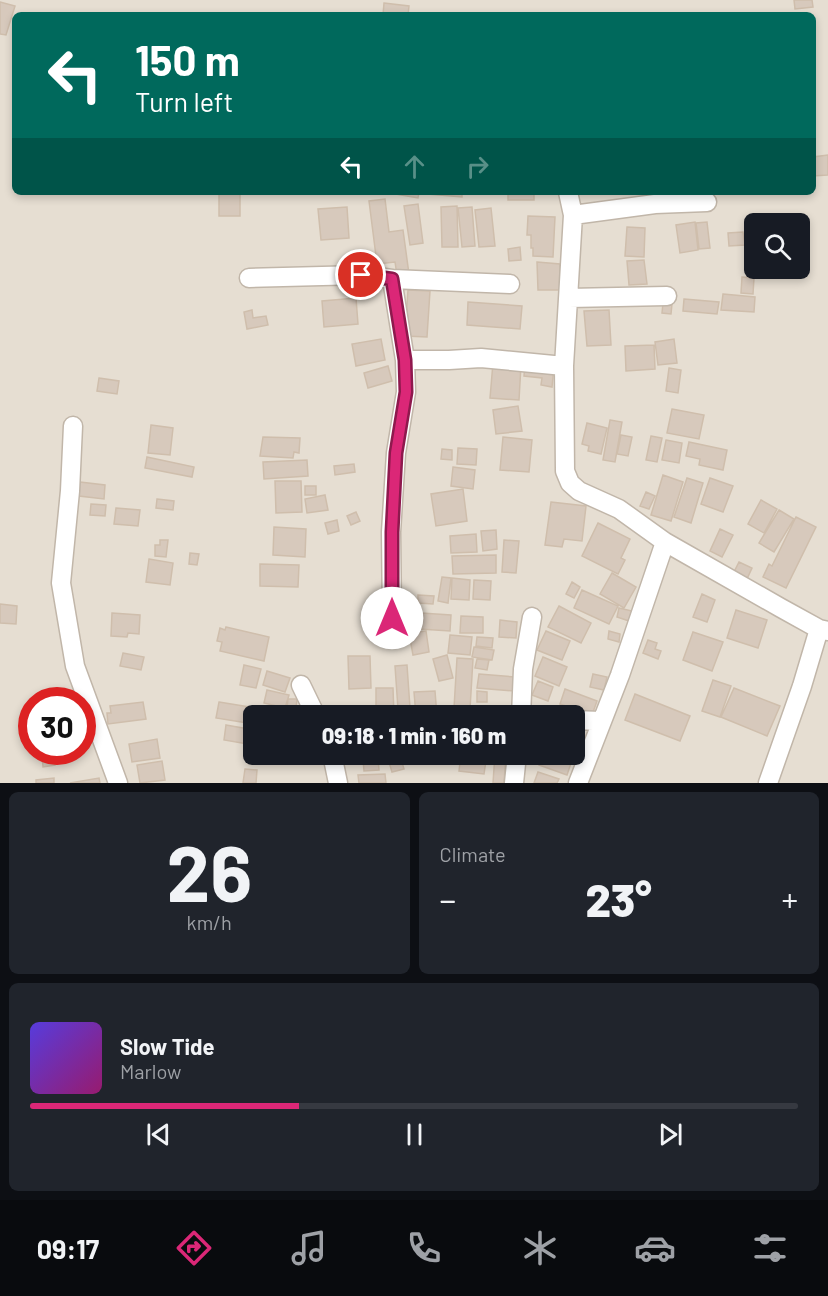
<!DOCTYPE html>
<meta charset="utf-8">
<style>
body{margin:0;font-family:Barlow,sans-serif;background:#20242c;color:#f1f3f6;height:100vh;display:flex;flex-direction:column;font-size:22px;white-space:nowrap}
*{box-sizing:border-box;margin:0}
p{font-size:20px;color:#9ea1a6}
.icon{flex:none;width:33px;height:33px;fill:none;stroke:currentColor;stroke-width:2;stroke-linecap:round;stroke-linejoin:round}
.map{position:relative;height:783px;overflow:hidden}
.details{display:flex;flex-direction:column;gap:9px;padding:9px;background:#0d0f14;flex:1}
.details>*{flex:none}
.hud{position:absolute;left:12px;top:12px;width:804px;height:183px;border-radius:9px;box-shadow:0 3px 9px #0003;background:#00695c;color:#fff;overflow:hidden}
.tools{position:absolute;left:744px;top:213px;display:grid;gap:12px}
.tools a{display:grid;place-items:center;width:66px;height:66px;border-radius:9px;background:#171b24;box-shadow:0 3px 9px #0003;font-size:30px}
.speed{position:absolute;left:18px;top:687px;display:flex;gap:12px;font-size:30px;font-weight:700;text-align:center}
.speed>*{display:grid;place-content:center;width:78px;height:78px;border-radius:50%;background:#171b24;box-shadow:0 3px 9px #0003;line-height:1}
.speed .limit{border:9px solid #d22;background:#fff;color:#111}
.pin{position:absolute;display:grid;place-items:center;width:51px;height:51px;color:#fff;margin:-26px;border:3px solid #fff;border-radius:50%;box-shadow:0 2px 6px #0007}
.me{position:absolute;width:66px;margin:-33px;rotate:0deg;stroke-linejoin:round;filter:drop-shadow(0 0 4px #0008)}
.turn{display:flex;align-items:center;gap:21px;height:126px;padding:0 24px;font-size:27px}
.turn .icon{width:78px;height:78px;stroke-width:2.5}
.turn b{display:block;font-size:42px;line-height:51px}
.lanes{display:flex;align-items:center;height:57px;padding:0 24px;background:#0003;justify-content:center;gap:30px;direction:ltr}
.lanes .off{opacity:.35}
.big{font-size:45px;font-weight:800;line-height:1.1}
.details .card{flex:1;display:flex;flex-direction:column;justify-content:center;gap:9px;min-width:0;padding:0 21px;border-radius:9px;background:#20242c}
.details .dial{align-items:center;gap:0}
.dial b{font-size:78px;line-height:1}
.song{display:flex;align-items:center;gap:18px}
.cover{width:72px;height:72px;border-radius:9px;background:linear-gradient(135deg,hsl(250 70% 55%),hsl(320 70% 35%))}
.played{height:6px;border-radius:3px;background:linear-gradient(90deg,#db2777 35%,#363941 35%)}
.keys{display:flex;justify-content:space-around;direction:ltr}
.heat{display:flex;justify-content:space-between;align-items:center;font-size:33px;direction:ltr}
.details .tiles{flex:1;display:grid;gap:9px;grid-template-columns:1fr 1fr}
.card:last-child{grid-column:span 2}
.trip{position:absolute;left:243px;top:705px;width:342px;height:60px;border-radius:9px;background:#171b24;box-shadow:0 3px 9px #0003;font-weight:800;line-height:60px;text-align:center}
.dock{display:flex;height:96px;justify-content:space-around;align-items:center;background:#090b0e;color:#9ea1a6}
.dock .icon{width:42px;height:42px}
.dock .on{color:#db2777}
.dock b{font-size:27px;color:#f1f3f6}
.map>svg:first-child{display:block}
</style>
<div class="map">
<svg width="828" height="783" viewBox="0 0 828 783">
<rect width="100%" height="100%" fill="#f2ece4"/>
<!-- residential -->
<path fill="#e6ded2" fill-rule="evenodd" d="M 0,0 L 828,0 L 828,783 L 0,783 ZM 15,15 L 813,15 L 813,192 L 15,192 ZM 754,224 L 800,224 L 800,268 L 754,268 ZM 32,700 L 82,700 L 82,752 L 32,752 ZM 254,716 L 574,716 L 574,754 L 254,754 Z"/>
<!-- building -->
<path fill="#d7c9bc" stroke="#cfbeac" stroke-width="1.5" d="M 794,0 L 812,0 L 813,7 L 795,9 Z
M 0,2 L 15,6 L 6,35 L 0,34 Z
M 384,3 L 409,6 L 408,15 L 383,15 Z
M 828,155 L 828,175 L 813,176 L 813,157 Z
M 219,192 L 240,192 L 240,216 L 219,216 Z
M 384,192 L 419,192 L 418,198 Z
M 428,192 L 462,192 L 462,197 L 428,194 Z
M 508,192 L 534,192 L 534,200 L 508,200 Z
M 385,199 L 389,232 L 403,230 L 409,274 L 397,275 L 395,262 L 377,264 L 369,201 Z
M 418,204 L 423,243 L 410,245 L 404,206 Z
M 457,206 L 458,247 L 442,247 L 441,207 Z
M 347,207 L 349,238 L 321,240 L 318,209 Z
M 472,207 L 475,246 L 462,247 L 458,208 Z
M 491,208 L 495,246 L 479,247 L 475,210 Z
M 528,216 L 555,217 L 553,257 L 533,256 L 533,248 L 531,248 L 531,235 L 527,235 Z
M 695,222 L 698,250 L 680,253 L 676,225 Z
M 707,222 L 710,248 L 699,249 L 696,223 Z
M 627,227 L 645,228 L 644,257 L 625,256 Z
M 743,232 L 745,245 L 729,246 L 728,233 Z
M 520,247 L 521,260 L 509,261 L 508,249 Z
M 644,260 L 647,284 L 629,285 L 627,261 Z
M 537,262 L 560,264 L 560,290 L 538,290 Z
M 742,277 L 754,278 L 753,294 L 741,293 Z
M 408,290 L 430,291 L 427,337 L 405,336 Z
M 723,294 L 755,297 L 754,312 L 721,310 Z
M 356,298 L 358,324 L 324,327 L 322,301 Z
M 684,299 L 719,302 L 717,314 L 683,311 Z
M 468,302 L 522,306 L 520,329 L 467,325 Z
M 663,303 L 672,304 L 671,314 L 662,313 Z
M 252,310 L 253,318 L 266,316 L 268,325 L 247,329 L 244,312 Z
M 609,310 L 611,345 L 587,346 L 584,311 Z
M 381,339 L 385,360 L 356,366 L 352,344 Z
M 674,339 L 677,363 L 658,365 L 655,342 Z
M 654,345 L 655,369 L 626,371 L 625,346 Z
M 525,362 L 554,366 L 552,387 L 541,385 L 542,378 L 524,376 Z
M 493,363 L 521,365 L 519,400 L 490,398 Z
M 388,366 L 392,381 L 368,388 L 364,373 Z
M 669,368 L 681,370 L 678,393 L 666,391 Z
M 99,378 L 119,381 L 117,394 L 97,391 Z
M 518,406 L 522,431 L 496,434 L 493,410 Z
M 672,409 L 704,415 L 699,439 L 667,433 Z
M 610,420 L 622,422 L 615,462 L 603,460 Z
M 587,423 L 607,428 L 601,454 L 588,451 L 589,446 L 582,444 Z
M 151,425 L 173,428 L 170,455 L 148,453 Z
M 621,435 L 632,437 L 628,456 L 617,454 Z
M 651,436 L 662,438 L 657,462 L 646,460 Z
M 263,437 L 300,438 L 299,453 L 294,452 L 293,458 L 260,456 Z
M 503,437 L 532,440 L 529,472 L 500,470 Z
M 666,440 L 682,443 L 679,463 L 662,460 Z
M 689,442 L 727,450 L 723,470 L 699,465 L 700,459 L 686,456 Z
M 458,448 L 477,449 L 476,465 L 457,464 Z
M 442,449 L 452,450 L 452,460 L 441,459 Z
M 147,457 L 194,467 L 192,477 L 145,468 Z
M 307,460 L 308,476 L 264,479 L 263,462 Z
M 354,464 L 355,472 L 335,475 L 334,466 Z
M 453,467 L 475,470 L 473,489 L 451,486 Z
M 663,475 L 683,482 L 671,521 L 651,515 Z
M 687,478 L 703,483 L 691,523 L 674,517 Z
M 710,478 L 733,486 L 723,512 L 701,504 Z
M 275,481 L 301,481 L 302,512 L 276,513 Z
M 80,482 L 105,485 L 104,499 L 79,496 Z
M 305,486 L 316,486 L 316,495 L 305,495 Z
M 463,489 L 467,521 L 436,526 L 431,494 Z
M 646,492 L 655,496 L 649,509 L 640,506 Z
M 325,495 L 328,510 L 307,513 L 305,499 Z
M 157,499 L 174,501 L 173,510 L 156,508 Z
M 761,500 L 777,509 L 764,533 L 748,524 Z
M 551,502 L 586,506 L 582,541 L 564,539 L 562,547 L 545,545 Z
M 91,504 L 106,505 L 105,516 L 90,515 Z
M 116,508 L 140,510 L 138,526 L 114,524 Z
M 779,510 L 794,519 L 774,552 L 759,543 Z
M 356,512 L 360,521 L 351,525 L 347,516 Z
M 796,517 L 816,527 L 786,588 L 763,577 L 769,564 L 772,566 Z
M 337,520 L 339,531 L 328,534 L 325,523 Z
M 598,523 L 630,539 L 621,558 L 625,560 L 618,574 L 582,556 Z
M 274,527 L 306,529 L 305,557 L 273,555 Z
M 720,529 L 733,535 L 722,557 L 710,551 Z
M 496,530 L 497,549 L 483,551 L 481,531 Z
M 476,534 L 477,552 L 451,553 L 450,536 Z
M 160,540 L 168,540 L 166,557 L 155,556 L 155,545 L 160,545 Z
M 504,540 L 519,541 L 516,573 L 502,572 Z
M 190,553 L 199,554 L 197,565 L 189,564 Z
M 496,555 L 496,573 L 453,574 L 452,556 Z
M 149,559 L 173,563 L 170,585 L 146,582 Z
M 739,562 L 752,568 L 746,581 L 733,574 Z
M 260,564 L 299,565 L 298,587 L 260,586 Z
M 612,573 L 636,587 L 624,608 L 600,594 Z
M 442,577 L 451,578 L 448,603 L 438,601 Z
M 452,578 L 470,580 L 469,600 L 451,599 Z
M 474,580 L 491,581 L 490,600 L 473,599 Z
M 572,582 L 580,587 L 574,598 L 566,594 Z
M 582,590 L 618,606 L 609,624 L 574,608 Z
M 702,594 L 715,600 L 707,622 L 693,617 Z
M 418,595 L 434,596 L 433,604 L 418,603 Z
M 0,604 L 17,606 L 16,624 L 0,623 Z
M 559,606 L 591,623 L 581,643 L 548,627 Z
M 619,608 L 632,611 L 629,621 L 617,617 Z
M 736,610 L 767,620 L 758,648 L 727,638 Z
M 112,613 L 140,615 L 139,634 L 128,633 L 127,637 L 111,636 Z
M 421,613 L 451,615 L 450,631 L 420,629 Z
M 461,616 L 483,617 L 483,633 L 460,633 Z
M 500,620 L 517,622 L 516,638 L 499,637 Z
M 226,627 L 269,637 L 264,661 L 220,651 L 222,642 L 217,641 L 220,628 L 225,630 Z
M 426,631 L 429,652 L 413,655 L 409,633 Z
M 546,631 L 570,641 L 562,660 L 537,650 Z
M 609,631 L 620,634 L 619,642 L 608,639 Z
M 693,632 L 723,642 L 712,671 L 683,660 Z
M 450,635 L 472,637 L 470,655 L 448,653 Z
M 477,637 L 493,638 L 492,648 L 476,646 Z
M 648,640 L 657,643 L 655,649 L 661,651 L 658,659 L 643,653 Z
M 474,647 L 494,650 L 492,660 L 472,657 Z
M 123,653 L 144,657 L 141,670 L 120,666 Z
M 447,655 L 453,678 L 439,681 L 433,659 Z
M 348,656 L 370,656 L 371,688 L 349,689 Z
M 543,657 L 567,667 L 559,686 L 535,676 Z
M 457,658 L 473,659 L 470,709 L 454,708 Z
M 477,659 L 489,660 L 487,670 L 475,668 Z
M 244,665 L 261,669 L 256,688 L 240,685 Z
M 407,665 L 410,708 L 398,709 L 395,666 Z
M 267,671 L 290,678 L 285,692 L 263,685 Z
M 479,674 L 515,677 L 514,691 L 477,688 Z
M 593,674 L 607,677 L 604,690 L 590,687 Z
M 713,680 L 731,686 L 720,717 L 702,711 Z
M 538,681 L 553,687 L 548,701 L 532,695 Z
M 376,688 L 393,688 L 394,716 L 376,716 Z
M 734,688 L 780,706 L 767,736 L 721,717 Z
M 565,689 L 597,701 L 592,715 L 560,704 Z
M 267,690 L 289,695 L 285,708 L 264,703 Z
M 435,691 L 437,716 L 416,716 L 414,692 Z
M 477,691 L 487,692 L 487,702 L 477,702 Z
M 635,694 L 690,716 L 680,741 L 625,720 Z
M 288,699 L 297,699 L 296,708 L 287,708 Z
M 143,702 L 146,719 L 108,724 L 107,713 L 111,713 L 110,706 Z
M 219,702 L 256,708 L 255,716 L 254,716 L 254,724 L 216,718 Z
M 32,723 L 32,738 L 27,739 L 23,725 Z
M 226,725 L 254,730 L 254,745 L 224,740 Z
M 157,739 L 160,758 L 132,762 L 129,744 Z
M 54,754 L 55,765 L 43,767 L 42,755 Z
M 461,754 L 487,754 L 484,774 L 459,771 Z
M 495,754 L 506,754 L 504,783 L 493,783 Z
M 543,754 L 574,754 L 567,775 L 539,765 Z
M 378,758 L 379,770 L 364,771 L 363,759 Z
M 401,759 L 404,769 L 392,772 L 389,762 Z
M 162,761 L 165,780 L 140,783 L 137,765 Z
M 245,769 L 257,770 L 256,783 L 243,783 Z
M 538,772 L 559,779 L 557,783 L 534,783 Z
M 385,774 L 386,783 L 359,783 L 358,775 Z
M 54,778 L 54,783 L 36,783 L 36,780 Z
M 99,778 L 100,783 L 70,783 Z"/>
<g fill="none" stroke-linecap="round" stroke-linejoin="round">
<!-- minor casing -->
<g stroke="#c1b6a9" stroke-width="21">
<path id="minor" d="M 568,192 L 573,215 L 564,366 L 565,471 L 570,483 L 579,491 L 619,509 L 665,542 L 781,608 L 819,629 L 828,631
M 573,215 L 655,204 L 707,202
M 249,278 L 361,275 L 392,279 L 405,360
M 392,279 L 510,284
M 569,298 L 667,296
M 73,426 L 70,491 L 61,583 L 75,666 L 118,783
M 392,618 L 391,532 L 396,453 L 406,392 L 405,360 L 449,360 L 481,358 L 564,366
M 301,685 L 316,716
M 521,716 L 523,669 L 532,617
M 574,720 L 600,721
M 332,754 L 338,783
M 514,783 L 517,754
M 578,783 L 620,675 L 665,542
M 768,783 L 802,686 L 819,629"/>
</g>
<!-- minor -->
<use href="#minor" stroke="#fff" stroke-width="18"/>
</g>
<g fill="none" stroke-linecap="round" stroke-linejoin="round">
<!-- route casing -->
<g stroke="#8e194d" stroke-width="15">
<path id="route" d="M 361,275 L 392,279 L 405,360 L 406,392 L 396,453 L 392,532 L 392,618"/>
</g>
<!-- route -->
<use href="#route" stroke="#db2777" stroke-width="10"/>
</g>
</svg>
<div class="tools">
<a><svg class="icon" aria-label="search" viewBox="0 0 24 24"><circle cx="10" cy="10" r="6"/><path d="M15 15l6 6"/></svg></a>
</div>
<div class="speed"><div class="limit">30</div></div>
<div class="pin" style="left:361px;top:275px;background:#d93025"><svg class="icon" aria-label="arrive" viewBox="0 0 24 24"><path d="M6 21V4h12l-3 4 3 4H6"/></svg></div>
<svg class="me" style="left:392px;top:618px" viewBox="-20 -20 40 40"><circle r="19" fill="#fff"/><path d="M0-13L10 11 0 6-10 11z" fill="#db2777"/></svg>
<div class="trip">09:18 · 1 min · 160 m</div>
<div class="hud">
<div class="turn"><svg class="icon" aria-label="left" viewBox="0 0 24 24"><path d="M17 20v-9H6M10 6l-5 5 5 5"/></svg><div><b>150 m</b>Turn left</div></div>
<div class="lanes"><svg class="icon" aria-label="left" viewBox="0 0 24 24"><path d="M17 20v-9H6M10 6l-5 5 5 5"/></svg><svg class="icon off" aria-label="ahead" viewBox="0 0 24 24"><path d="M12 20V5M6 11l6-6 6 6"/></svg><svg class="icon off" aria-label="right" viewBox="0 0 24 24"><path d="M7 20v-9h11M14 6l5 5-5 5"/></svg></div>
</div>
</div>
<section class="details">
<div class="tiles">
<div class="card dial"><b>26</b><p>km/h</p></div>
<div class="card"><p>Climate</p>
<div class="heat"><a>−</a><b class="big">23°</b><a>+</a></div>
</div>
<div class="card">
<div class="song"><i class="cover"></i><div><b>Slow Tide</b><p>Marlow</p></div></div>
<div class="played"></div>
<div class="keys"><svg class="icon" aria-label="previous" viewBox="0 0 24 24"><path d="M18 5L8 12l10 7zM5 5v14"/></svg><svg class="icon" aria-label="pause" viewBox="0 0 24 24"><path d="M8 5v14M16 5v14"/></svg><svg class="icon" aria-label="next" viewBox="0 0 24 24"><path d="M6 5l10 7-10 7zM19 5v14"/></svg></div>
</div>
</div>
</section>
<nav class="dock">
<b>09:17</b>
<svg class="icon on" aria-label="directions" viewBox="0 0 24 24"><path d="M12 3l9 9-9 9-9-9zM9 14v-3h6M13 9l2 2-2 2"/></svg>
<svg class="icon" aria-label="music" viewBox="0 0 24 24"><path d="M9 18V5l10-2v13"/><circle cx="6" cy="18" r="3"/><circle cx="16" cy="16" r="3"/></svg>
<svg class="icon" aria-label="phone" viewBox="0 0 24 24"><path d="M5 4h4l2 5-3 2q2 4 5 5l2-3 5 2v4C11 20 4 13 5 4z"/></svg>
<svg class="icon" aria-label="climate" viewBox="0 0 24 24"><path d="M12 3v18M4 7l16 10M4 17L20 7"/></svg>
<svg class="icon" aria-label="car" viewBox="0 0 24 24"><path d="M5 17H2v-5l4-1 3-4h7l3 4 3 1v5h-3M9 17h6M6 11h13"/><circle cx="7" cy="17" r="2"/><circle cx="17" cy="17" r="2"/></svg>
<svg class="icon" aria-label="filters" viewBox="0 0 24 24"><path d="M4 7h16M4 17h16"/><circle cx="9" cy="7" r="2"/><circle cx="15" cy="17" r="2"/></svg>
</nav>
